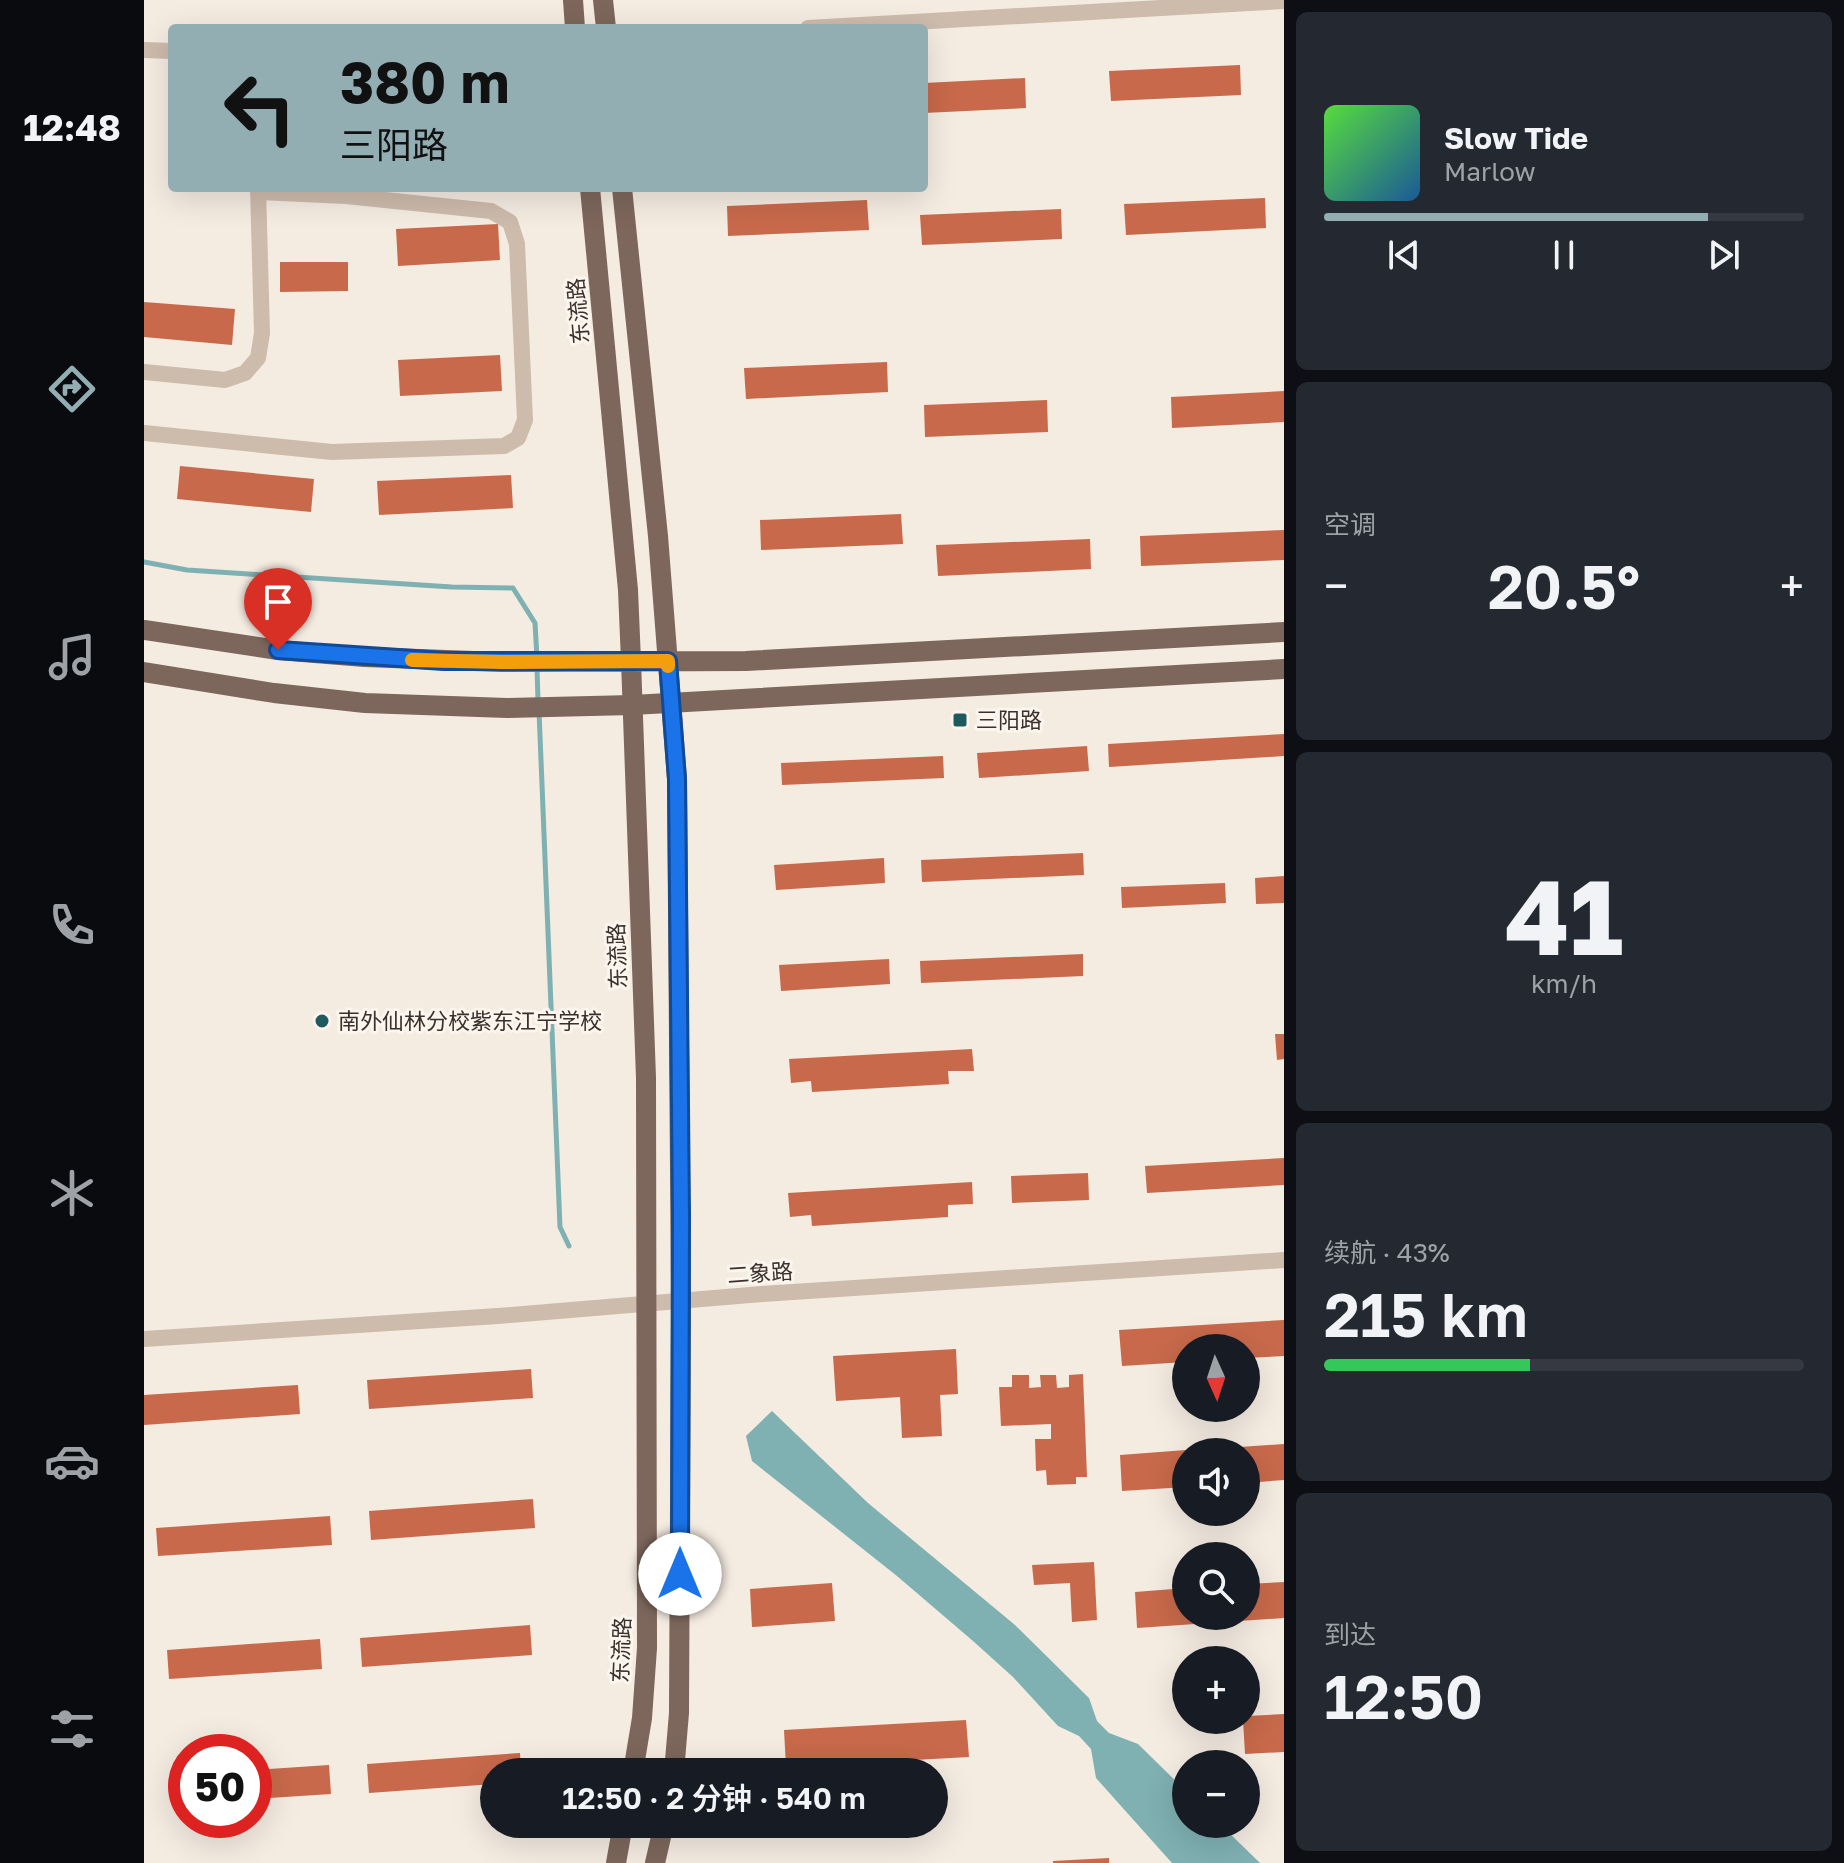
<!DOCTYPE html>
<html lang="zh">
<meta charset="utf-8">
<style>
body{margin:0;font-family:"Golos Text","Noto Sans SC",sans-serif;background:#242831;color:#f1f3f6;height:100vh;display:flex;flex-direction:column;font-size:30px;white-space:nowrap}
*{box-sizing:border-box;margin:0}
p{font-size:26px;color:#9ea1a6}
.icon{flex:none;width:44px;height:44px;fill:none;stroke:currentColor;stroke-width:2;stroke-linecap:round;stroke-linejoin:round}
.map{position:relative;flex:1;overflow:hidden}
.sheet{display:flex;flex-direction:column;gap:12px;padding:12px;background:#0d0f14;width:560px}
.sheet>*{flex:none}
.guide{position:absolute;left:24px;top:24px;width:760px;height:168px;border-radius:8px;box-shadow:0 8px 32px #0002;background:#92aeb2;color:#111;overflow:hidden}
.needle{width:52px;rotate:177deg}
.buttons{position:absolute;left:1028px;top:1334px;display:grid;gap:16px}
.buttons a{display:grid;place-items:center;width:88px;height:88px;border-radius:50%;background:#171b24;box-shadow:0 8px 32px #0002;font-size:40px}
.speed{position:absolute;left:24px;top:1734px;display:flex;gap:16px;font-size:40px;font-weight:700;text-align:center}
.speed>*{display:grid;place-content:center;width:104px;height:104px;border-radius:50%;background:#171b24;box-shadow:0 8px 32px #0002;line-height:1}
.speed .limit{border:12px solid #d22;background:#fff;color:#111}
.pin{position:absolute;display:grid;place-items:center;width:68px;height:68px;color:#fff;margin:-82px -34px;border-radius:50% 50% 50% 0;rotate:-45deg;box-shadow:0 0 8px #0007}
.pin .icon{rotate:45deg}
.me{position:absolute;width:88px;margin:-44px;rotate:0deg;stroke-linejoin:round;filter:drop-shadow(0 0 6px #0008)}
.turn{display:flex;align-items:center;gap:28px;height:168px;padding:0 40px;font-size:36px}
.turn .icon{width:104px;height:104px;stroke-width:2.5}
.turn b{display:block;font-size:56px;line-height:68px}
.big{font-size:60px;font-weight:600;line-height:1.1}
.sheet .card{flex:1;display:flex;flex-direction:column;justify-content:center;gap:12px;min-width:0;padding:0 28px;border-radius:12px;background:#242831}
.sheet .dial{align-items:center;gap:0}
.dial b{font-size:104px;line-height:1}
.song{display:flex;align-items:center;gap:24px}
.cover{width:96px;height:96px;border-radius:12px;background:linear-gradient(135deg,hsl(110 70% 55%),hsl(210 70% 35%))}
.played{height:8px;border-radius:4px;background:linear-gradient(90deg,#92aeb2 80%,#363941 80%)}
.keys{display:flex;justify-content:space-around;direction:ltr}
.heat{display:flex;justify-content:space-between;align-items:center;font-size:44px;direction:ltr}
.charge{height:12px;border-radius:6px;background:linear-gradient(90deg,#34c759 43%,#363941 0)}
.trip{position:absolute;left:336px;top:1758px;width:468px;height:80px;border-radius:40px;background:#171b24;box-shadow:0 8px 32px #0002;font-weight:600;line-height:80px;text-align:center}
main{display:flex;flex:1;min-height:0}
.menu{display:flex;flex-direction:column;width:144px;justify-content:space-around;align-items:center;background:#090b0e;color:#9ea1a6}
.menu .icon{width:56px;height:56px}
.menu .on{color:#92aeb2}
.menu b{font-size:36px;color:#f1f3f6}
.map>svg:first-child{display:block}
</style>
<main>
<nav class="menu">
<b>12:48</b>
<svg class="icon on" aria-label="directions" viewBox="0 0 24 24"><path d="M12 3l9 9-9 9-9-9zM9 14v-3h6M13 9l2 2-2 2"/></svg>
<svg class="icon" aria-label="music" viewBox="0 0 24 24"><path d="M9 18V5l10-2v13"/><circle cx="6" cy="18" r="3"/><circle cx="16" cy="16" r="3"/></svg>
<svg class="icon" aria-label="phone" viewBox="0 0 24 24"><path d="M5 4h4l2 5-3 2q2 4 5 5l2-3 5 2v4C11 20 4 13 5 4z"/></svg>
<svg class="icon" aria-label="climate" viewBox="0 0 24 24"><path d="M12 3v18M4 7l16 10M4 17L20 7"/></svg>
<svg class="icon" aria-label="car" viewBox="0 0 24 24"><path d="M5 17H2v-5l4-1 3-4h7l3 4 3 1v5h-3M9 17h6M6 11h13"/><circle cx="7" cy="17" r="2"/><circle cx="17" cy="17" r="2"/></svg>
<svg class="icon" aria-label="filters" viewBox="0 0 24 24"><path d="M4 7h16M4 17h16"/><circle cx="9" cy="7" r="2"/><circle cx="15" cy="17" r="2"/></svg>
</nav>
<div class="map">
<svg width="1140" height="1863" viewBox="0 0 1140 1863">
<rect width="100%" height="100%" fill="#f4ebe1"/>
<!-- water -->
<path fill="#7fb0b2" d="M 628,1411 L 724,1503 L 871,1625 L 945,1698 L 953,1721 L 965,1733 L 994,1744 L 1042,1791 L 1042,1824 L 1076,1824 L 1116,1863 L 1028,1863 L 952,1778 L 947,1749 L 935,1736 L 914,1726 L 869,1677 L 829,1641 L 753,1576 L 608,1461 L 602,1436 Z"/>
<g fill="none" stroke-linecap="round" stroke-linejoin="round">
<!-- stream -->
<path stroke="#7fb0b2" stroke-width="5" d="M 0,562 L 43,570 L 308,587 L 369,588 L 391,623 L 393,658
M 393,668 L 394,701
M 395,711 L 416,1227 L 425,1246"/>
</g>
<!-- building -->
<path fill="#c8694b" d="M 1096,65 L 1097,95 L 967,101 L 965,71 Z
M 881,78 L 882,108 L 780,113 L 780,83 Z
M 1121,198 L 1122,228 L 982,235 L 980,204 Z
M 723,200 L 725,230 L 584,236 L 583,206 Z
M 917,209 L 918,239 L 778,245 L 776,215 Z
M 354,224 L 356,260 L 254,266 L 252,229 Z
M 136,262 L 204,262 L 204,291 L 136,292 Z
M 0,302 L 91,309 L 88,345 L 0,337 Z
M 356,355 L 358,391 L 256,396 L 254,360 Z
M 743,362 L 744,392 L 602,399 L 600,368 Z
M 1140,391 L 1140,422 L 1028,428 L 1027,397 Z
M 903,400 L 904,432 L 781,437 L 780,405 Z
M 36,466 L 170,479 L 167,512 L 33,499 Z
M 367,475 L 369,508 L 235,515 L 233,481 Z
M 757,514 L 759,544 L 617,550 L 616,520 Z
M 1140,530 L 1140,560 L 997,566 L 996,536 Z
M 946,539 L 947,569 L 794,576 L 792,545 Z
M 1140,734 L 1140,756 L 965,767 L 964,744 Z
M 943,746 L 945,771 L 835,778 L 833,753 Z
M 799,756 L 800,778 L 638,785 L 637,763 Z
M 939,853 L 940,875 L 778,882 L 777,860 Z
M 740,858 L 741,883 L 632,890 L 630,865 Z
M 1140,876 L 1140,903 L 1112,904 L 1111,878 Z
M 1081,883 L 1082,903 L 978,908 L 977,887 Z
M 939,954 L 939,976 L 777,983 L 776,961 Z
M 745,959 L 746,984 L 637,991 L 635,965 Z
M 1131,1034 L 1140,1034 L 1140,1059 L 1133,1060 Z
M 828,1049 L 830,1071 L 804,1071 L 805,1084 L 668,1092 L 667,1081 L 647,1083 L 645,1059 Z
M 1140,1158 L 1140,1185 L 1003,1193 L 1001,1166 Z
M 944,1173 L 945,1200 L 868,1203 L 867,1176 Z
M 828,1182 L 829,1204 L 804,1205 L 804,1217 L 668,1226 L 667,1215 L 646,1217 L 644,1193 Z
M 1140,1320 L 1140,1356 L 1102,1358 L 1102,1348 L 1042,1348 L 1042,1362 L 978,1366 L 975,1330 Z
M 812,1349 L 814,1394 L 796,1395 L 798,1436 L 758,1438 L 756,1397 L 692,1401 L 689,1356 Z
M 387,1369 L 389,1398 L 225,1409 L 223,1380 Z
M 939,1374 L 943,1477 L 932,1477 L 932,1484 L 903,1485 L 902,1470 L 892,1471 L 891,1439 L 907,1439 L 907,1424 L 857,1426 L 855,1387 L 868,1387 L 868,1375 L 885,1375 L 885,1388 L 897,1387 L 896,1375 L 912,1375 L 913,1388 L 925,1387 L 925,1375 Z
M 154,1385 L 156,1414 L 0,1425 L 0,1395 Z
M 1140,1444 L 1140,1480 L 1102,1483 L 1102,1452 L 1052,1452 L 1052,1450 Z
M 1042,1450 L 1042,1487 L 978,1491 L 976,1455 Z
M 389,1499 L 391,1528 L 227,1540 L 225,1511 Z
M 186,1516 L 188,1545 L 14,1556 L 12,1528 Z
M 950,1562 L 953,1620 L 928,1622 L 926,1583 L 890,1585 L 888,1565 Z
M 1140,1582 L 1140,1618 L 993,1628 L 991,1592 L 1042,1588 L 1042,1616 L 1102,1616 L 1102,1584 Z
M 688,1583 L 691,1621 L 608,1627 L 606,1589 Z
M 386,1625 L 388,1655 L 218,1667 L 216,1638 Z
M 176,1639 L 178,1669 L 25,1679 L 23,1650 Z
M 1140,1714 L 1140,1752 L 1101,1754 L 1099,1720 L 1102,1720 L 1102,1716 Z
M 822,1720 L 825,1757 L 642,1767 L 640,1730 Z
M 376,1753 L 377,1772 L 350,1772 L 350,1784 L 225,1793 L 223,1764 Z
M 185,1765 L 187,1794 L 110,1799 L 110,1770 Z
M 42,1774 L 42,1804 L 34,1804 L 32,1775 Z
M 965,1858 L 965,1863 L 909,1863 L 909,1861 Z"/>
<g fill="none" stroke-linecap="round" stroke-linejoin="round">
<!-- minor -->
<path stroke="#cdbbac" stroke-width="16" d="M 664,28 L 1140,1
M 0,50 L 28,51
M 0,372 L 81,380 L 101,373 L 114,358 L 118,333 L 114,188
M 0,433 L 188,452 L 360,446 L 374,438 L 381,420 L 373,244 L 366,222 L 347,211 L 202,196 L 114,192
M 0,1339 L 354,1316 L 618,1294 L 1140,1260"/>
<!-- major -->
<path stroke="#7d675c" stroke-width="20" d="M 429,0 L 431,28
M 459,0 L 462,28
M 446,188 L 484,590 L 487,661 L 502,1078 L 503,1648 L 498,1718 L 489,1772
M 478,188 L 514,536 L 533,779 L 537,1301 L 535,1713 L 530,1772
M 0,630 L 134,650 L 220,657 L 357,662 L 602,661 L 1140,632
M 0,672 L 130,693 L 221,703 L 363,708 L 488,705 L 1140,669
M 472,1863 L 479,1824
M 511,1863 L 520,1824"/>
</g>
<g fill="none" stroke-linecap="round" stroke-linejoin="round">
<!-- route casing -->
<g stroke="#114b97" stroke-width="20">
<path id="route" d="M 134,650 L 300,661 L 524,661 L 533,779 L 537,1215 L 536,1574"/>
</g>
<!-- route -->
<use href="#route" stroke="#1a73e8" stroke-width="14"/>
<!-- slow -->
<path stroke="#f59e0b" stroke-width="14" d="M 268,660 L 357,662 L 524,661 L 524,666"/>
</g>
<!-- markers -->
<g fill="#1f5a5e" stroke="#fbf5ee" stroke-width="3">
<rect x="808" y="712" width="16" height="16" rx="4"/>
<circle cx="178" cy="1021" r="8"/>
</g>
<g text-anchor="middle" stroke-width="6" stroke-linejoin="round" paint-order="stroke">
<!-- street labels -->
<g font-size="22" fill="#3b302b" stroke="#fbf5ee">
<text transform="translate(434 311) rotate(-95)" y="8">东流路</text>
<text transform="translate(473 956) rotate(-92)" y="8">东流路</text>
<text transform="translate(616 1273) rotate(-4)" y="8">二象路</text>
<text transform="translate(477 1650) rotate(-88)" y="8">东流路</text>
</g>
<!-- poi labels -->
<g font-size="22" fill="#3b302b" stroke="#fbf5ee" text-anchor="start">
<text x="832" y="728">三阳路</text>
<text x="194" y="1029">南外仙林分校紫东江宁学校</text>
</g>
</g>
</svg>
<div class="buttons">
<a><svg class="needle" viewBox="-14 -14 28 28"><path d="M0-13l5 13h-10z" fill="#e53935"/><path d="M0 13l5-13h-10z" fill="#9ea1a6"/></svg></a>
<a><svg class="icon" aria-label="sound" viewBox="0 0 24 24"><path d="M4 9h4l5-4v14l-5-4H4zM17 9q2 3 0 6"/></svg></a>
<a><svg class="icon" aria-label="search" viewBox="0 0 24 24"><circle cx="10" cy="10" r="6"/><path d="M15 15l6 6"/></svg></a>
<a>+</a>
<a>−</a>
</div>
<div class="speed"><div class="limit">50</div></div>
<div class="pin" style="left:134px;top:650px;background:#d93025"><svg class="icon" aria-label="arrive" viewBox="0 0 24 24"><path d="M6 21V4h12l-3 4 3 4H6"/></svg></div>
<svg class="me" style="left:536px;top:1574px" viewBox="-20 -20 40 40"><circle r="19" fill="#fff"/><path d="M0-13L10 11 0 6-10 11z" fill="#1a73e8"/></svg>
<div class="trip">12:50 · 2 分钟 · 540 m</div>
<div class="guide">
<div class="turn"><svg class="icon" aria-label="left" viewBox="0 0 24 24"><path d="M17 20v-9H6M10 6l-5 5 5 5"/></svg><div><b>380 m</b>三阳路</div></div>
</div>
</div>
<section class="sheet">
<div class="card">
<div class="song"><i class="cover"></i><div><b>Slow Tide</b><p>Marlow</p></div></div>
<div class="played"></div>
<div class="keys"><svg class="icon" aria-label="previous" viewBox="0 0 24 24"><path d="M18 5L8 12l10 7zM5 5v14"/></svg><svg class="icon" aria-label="pause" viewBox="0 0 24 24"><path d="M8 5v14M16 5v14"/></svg><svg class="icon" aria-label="next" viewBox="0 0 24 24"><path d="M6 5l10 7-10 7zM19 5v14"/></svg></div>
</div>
<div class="card"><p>空调</p>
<div class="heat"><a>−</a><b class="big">20.5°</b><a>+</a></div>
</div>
<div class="card dial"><b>41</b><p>km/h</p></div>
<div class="card"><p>续航 · 43%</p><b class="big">215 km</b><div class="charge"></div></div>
<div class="card"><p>到达</p><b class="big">12:50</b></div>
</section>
</main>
